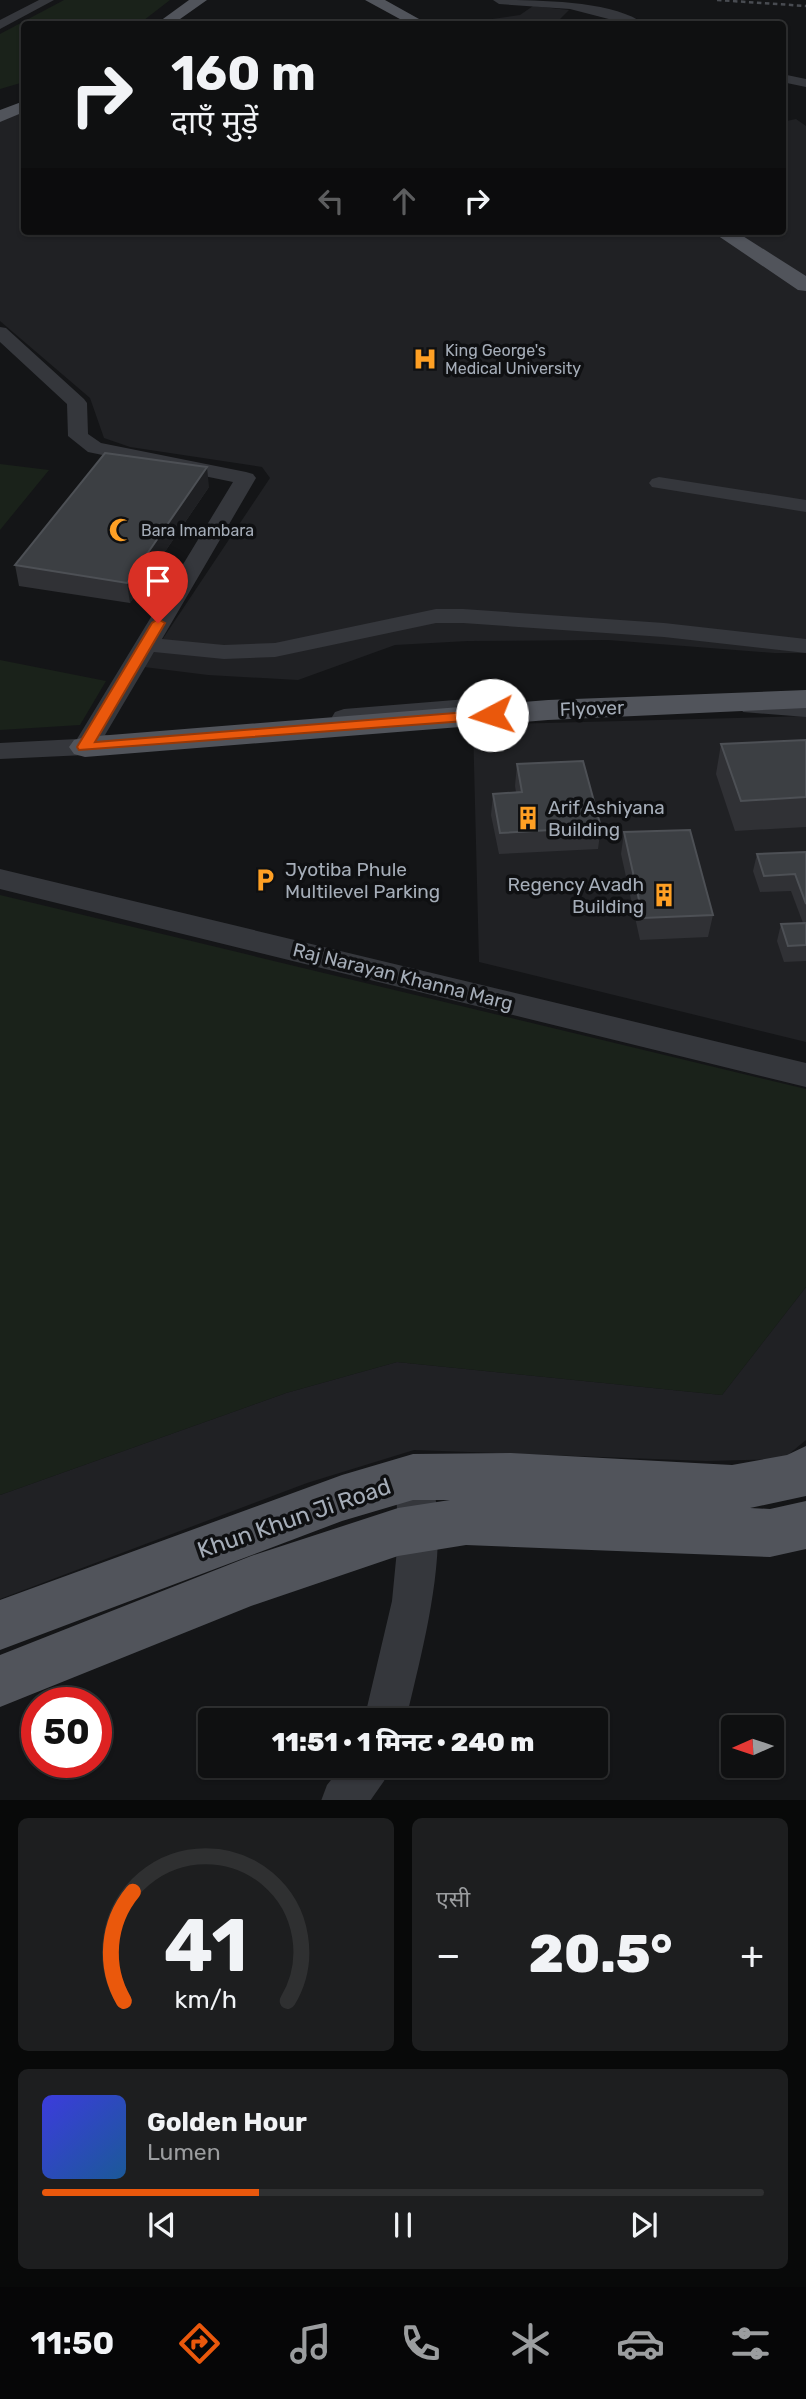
<!DOCTYPE html>
<html lang="hi">
<meta charset="utf-8">
<style>
body{margin:0;font-family:Rubik,"Noto Sans Devanagari",sans-serif;background:#1d1e1f;color:#f1f3f6;height:100vh;display:flex;flex-direction:column;font-size:26px;white-space:nowrap}
*{box-sizing:border-box;margin:0}
p{font-size:23px;color:#9b9d9f}
.icon{flex:none;width:38px;height:38px;fill:none;stroke:currentColor;stroke-width:2;stroke-linecap:round;stroke-linejoin:round}
.map{position:relative;height:1800px;overflow:hidden}
.drawer{display:flex;flex-direction:column;gap:18px;padding:18px;background:#080909;flex:1}
.drawer>*{flex:none}
.banner{position:absolute;left:21px;top:21px;width:765px;height:214px;border-radius:7px;box-shadow:0 2px 5px #0004,0 0 0 2px #2f3031;background:#0f1011;color:#f1f3f6;overflow:hidden}
.needle{width:46px;rotate:267deg}
.buttons{position:absolute;left:721px;top:1715px;display:grid;gap:14px}
.buttons a{display:grid;place-items:center;width:63px;height:63px;border-radius:7px;background:#0f1011;box-shadow:0 2px 5px #0004,0 0 0 2px #2f3031;font-size:35px}
.speed{position:absolute;left:21px;top:1687px;display:flex;gap:14px;font-size:35px;font-weight:700;text-align:center}
.speed>*{display:grid;place-content:center;width:91px;height:91px;border-radius:50%;background:#0f1011;box-shadow:0 2px 5px #0004,0 0 0 2px #2f3031;line-height:1}
.speed .limit{border:10px solid #d22;background:#fff;color:#111}
.pin{position:absolute;display:grid;place-items:center;width:60px;height:60px;color:#fff;margin:-72px -30px;border-radius:50% 50% 50% 0;rotate:-45deg;box-shadow:0 0 7px #0007}
.pin .icon{rotate:45deg}
.me{position:absolute;width:77px;margin:-38px;rotate:265deg;stroke-linejoin:round;filter:drop-shadow(0 0 5px #0008)}
.turn{display:flex;align-items:center;gap:24px;height:147px;padding:0 35px;font-size:32px}
.turn .icon{width:91px;height:91px;stroke-width:2.5}
.turn b{display:block;font-size:49px;line-height:60px}
.lanes{display:flex;align-items:center;height:66px;padding:0 35px;background:#0003;justify-content:center;gap:35px;direction:ltr}
.lanes .off{opacity:.35}
.big{font-size:52px;font-weight:800;line-height:1.1}
.drawer .widget{flex:1;display:flex;flex-direction:column;justify-content:center;gap:10px;min-width:0;padding:0 24px;border-radius:10px;background:#1d1e1f}
.drawer .dial{align-items:center;gap:0}
.dial svg{height:182px;overflow:visible;fill:none;stroke:#2f3031;stroke-width:7;stroke-linecap:round;text-anchor:middle}
.dial text{fill:#f1f3f6;stroke:none}
.song{display:flex;align-items:center;gap:21px}
.cover{width:84px;height:84px;border-radius:10px;background:linear-gradient(135deg,hsl(240 70% 55%),hsl(210 70% 35%))}
.played{height:7px;border-radius:4px;background:linear-gradient(90deg,#ea580c 30%,#2f3031 30%)}
.keys{display:flex;justify-content:space-around;direction:ltr}
.heat{display:flex;justify-content:space-between;align-items:center;font-size:38px;direction:ltr}
.drawer .tiles{flex:1;display:grid;gap:18px;grid-template-columns:1fr 1fr}
.widget:last-child{grid-column:span 2}
.trip{position:absolute;left:198px;top:1708px;width:410px;height:70px;border-radius:7px;background:#0f1011;box-shadow:0 2px 5px #0004,0 0 0 2px #2f3031;font-weight:800;line-height:70px;text-align:center}
.tab-bar{display:flex;height:112px;justify-content:space-around;align-items:center;background:#060607;color:#9b9d9f}
.tab-bar .icon{width:49px;height:49px}
.tab-bar .current{color:#ea580c}
.tab-bar b{font-size:32px;color:#f1f3f6}
.map>svg:first-child{display:block}
</style>
<div class="map">
<svg width="806" height="1801" viewBox="0 0 806 1801">
<rect width="100%" height="100%" fill="#141517"/>
<!-- built -->
<path fill="#202124" d="M 533,6 L 569,10 L 560,19 L 562,24 L 457,24 L 520,15 Z
M 24,109 L 24,231 L 782,231 L 782,122 L 796,119 L 806,126 L 806,653 L 774,653 L 608,640 L 468,641 L 395,645 L 298,680 L 208,675 L 144,667 L 270,478 L 262,467 L 130,447 L 104,438 L 90,398 L 0,321 L 0,119 Z
M 806,716 L 806,1042 L 479,962 L 473,725 Z
M 806,1287 L 806,1440 L 783,1459 L 707,1461 L 414,1450 L 307,1483 L 0,1599 L 0,1495 L 286,1393 L 397,1362 L 722,1395 Z"/>
<!-- green -->
<path fill="#1a221a" d="M 64,0 L 170,0 L 139,24 L 24,24 L 24,82 L 0,89 L 0,34 Z
M 0,464 L 49,470 L 0,530 Z
M 0,660 L 106,681 L 80,725 L 0,730 Z
M 0,895 L 806,1089 L 806,1287 L 722,1395 L 397,1362 L 286,1393 L 0,1495 Z"/>
<g fill="none" stroke-linecap="round" stroke-linejoin="round">
<!-- minor -->
<path fill="#35373c" fill-rule="evenodd" d="M 39,0 L 54,0 L 0,29 L 0,20 Z
M 493,0 C 532,0 614,0 644,24 L 628,24 L 570,9 L 499,4 Z
M 782,74 L 806,79 L 806,87 L 782,82 Z
M 0,327 L 6,328 L 84,399 L 87,403 L 88,434 L 101,443 L 246,472 L 253,474 L 256,478 L 162,639 L 224,645 L 275,643 L 436,609 L 463,609 L 664,623 L 806,639 L 806,653 L 664,637 L 463,623 L 436,623 L 275,657 L 224,659 L 154,652 L 105,735 L 114,737 L 118,743 L 114,749 L 85,755 L 0,759 L 0,743 L 77,739 L 233,482 L 88,452 L 68,436 L 67,404 L 0,342 Z
M 659,477 L 806,500 L 806,512 L 652,487 L 649,483 L 652,479 Z
M 492,697 L 501,700 L 504,705 L 501,710 L 344,725 L 335,722 L 332,717 L 335,712 L 344,709 Z
M 752,699 L 806,701 L 806,717 L 743,712 L 740,707 L 743,702 Z
M 0,869 L 806,1063 L 806,1087 L 0,889 Z
M 413,1459 L 426,1464 C 456,1533 422,1649 406,1720 L 364,1720 L 392,1601 L 399,1529 L 394,1477 L 400,1464 Z
M 342,1766 L 391,1766 L 384,1781 L 370,1801 L 321,1801 L 327,1785 Z"/>
<!-- major -->
<path fill="#51545b" fill-rule="evenodd" d="M 189,0 L 207,0 L 173,24 L 156,24 Z
M 365,0 L 385,0 L 428,24 L 409,24 Z
M 24,101 L 24,112 L 0,122 L 0,110 Z
M 711,231 L 735,231 L 806,276 L 806,291 L 798,290 Z
M 806,690 L 806,708 L 548,720 L 85,757 L 74,754 L 69,747 L 74,740 L 85,737 L 548,700 Z
M 806,1446 L 806,1496 L 750,1508 L 770,1509 L 806,1501 L 806,1549 L 770,1557 L 466,1545 L 398,1556 L 251,1606 L 0,1707 L 0,1655 L 251,1556 L 398,1508 L 450,1500 L 413,1500 L 342,1521 L 0,1650 L 0,1600 L 342,1475 L 413,1454 L 511,1453 L 732,1465 L 787,1455 Z"/>
<!-- rail -->
<path stroke="#484b51" stroke-width="2.5" stroke-dasharray="4.5 3.5" stroke-linecap="butt" d="M 717,0 L 806,6"/>
</g>
<!-- wall -->
<path fill="#303135" d="M 209,487 L 130,603 L 19,586 L 15,565 Z
M 806,740 L 806,827 L 735,831 L 716,774 L 721,744 Z
M 517,764 L 601,827 L 598,849 L 499,854 L 491,815 L 493,794 L 516,792 L 515,786 Z
M 624,832 L 713,915 L 708,937 L 640,940 L 621,854 Z
M 806,852 L 806,961 L 784,962 L 777,941 L 781,924 L 803,923 L 791,891 L 760,892 L 753,871 L 757,854 Z"/>
<!-- shaded-wall -->
<path fill="#1f2023" d="M 207,467 L 209,487 L 130,603 L 127,583 Z"/>
<!-- building -->
<path fill="#3c3f43" stroke="#4d5055" stroke-width="2" d="M 105,453 L 207,467 L 127,583 L 15,565 Z
M 806,740 L 806,797 L 741,801 L 721,744 Z
M 583,761 L 601,827 L 500,833 L 493,794 L 522,792 L 517,764 Z
M 690,830 L 713,915 L 643,918 L 624,832 Z
M 806,852 L 806,904 L 795,874 L 764,876 L 757,854 Z
M 806,923 L 806,945 L 788,946 L 781,924 Z"/>
<!-- route -->
<path fill="#ea580c" stroke="#983908" stroke-width="2" d="M 158,619 L 165,623 L 95,742 L 492,710 L 499,715 L 492,719 L 79,750 L 77,747 L 152,623 Z"/>
<!-- icons -->
<defs>
<g id="hospital-bare" transform="scale(1.89)"><path d="M-5-5h3v3.5h4V-5h3V5h-3V1.5h-4V5h-3Z" fill="#ffa024" stroke="#0f1012" stroke-width="2.5" paint-order="stroke"/></g>
<g id="mosque-bare" transform="scale(1.89)"><path d="M3.5-4.9A6 6 0 1 0 3.5 4.9A5 5 0 1 1 3.5-4.9Z" fill="#ffa024" stroke="#0f1012" stroke-width="2.5" paint-order="stroke"/></g>
<g id="building-bare" transform="scale(1.89)"><path d="M-4-6H4V6H1V3H-1V6H-4ZM-2.5-4.3h1.7v1.8h-1.7ZM.8-4.3h1.7v1.8H.8ZM-2.5-1h1.7V.8h-1.7ZM.8-1h1.7V.8H.8Z" fill="#ffa024" stroke="#0f1012" stroke-width="2.5" paint-order="stroke"/></g>
<g id="parking-bare" transform="scale(1.89)"><path d="M-3.5-5.5H1a3.5 3.5 0 0 1 0 7H-1V5.5H-3.5ZM-1-3.4V-.6H.8a1.4 1.4 0 0 0 0-2.8Z" fill="#ffa024" stroke="#0f1012" stroke-width="2.5" paint-order="stroke"/></g>
</defs>
<g fill-rule="evenodd">
<use href="#hospital-bare" x="425" y="359"/>
<use href="#mosque-bare" x="121" y="530"/>
<use href="#building-bare" x="528" y="818"/>
<use href="#parking-bare" x="265" y="880"/>
<use href="#building-bare" x="664" y="895"/>
</g>
<g text-anchor="middle" stroke-width="7" stroke-linejoin="round" paint-order="stroke">
<!-- far-poi labels -->
<g font-size="16" fill="#a5adb8" stroke="#0f1012" text-anchor="start">
<text x="445" y="356">King George's<tspan x="445" dy="18">Medical University</tspan></text>
<text x="141" y="536">Bara Imambara</text>
</g>
<!-- street labels -->
<g font-size="19" fill="#a5adb8" stroke="#0f1012">
<text transform="translate(592 708) rotate(-2)" y="7">Flyover</text>
<text transform="translate(403 976) rotate(14)" y="7">Raj Narayan Khanna Marg</text>
</g>
<!-- poi labels -->
<g font-size="19" fill="#a5adb8" stroke="#0f1012" text-anchor="start">
<text x="548" y="814">Arif Ashiyana<tspan x="548" dy="22">Building</tspan></text>
<text x="285" y="876">Jyotiba Phule<tspan x="285" dy="22">Multilevel Parking</tspan></text>
<text x="644" y="891" text-anchor="end">Regency Avadh<tspan x="644" dy="22">Building</tspan></text>
</g>
<!-- near-street labels -->
<g font-size="23" fill="#a5adb8" stroke="#0f1012">
<text transform="translate(294 1518) rotate(-19)" y="8">Khun Khun Ji Road</text>
</g>
</g>
</svg>
<div class="buttons">
<a><svg class="needle" viewBox="-14 -14 28 28"><path d="M0-13l5 13h-10z" fill="#e53935"/><path d="M0 13l5-13h-10z" fill="#9b9d9f"/></svg></a>
</div>
<div class="speed"><div class="limit">50</div></div>
<div class="pin" style="left:158px;top:623px;background:#d93025"><svg class="icon" aria-label="arrive" viewBox="0 0 24 24"><path d="M6 21V4h12l-3 4 3 4H6"/></svg></div>
<svg class="me" style="left:492px;top:715px" viewBox="-20 -20 40 40"><circle r="19" fill="#fff"/><path d="M0-13L10 11 0 6-10 11z" fill="#ea580c"/></svg>
<div class="trip">11:51 · 1 मिनट · 240 m</div>
<div class="banner">
<div class="turn"><svg class="icon" aria-label="right" viewBox="0 0 24 24"><path d="M7 20v-9h11M14 6l5 5-5 5"/></svg><div><b>160 m</b>दाएँ मुड़ें</div></div>
<div class="lanes"><svg class="icon off" aria-label="left" viewBox="0 0 24 24"><path d="M17 20v-9H6M10 6l-5 5 5 5"/></svg><svg class="icon off" aria-label="ahead" viewBox="0 0 24 24"><path d="M12 20V5M6 11l6-6 6 6"/></svg><svg class="icon" aria-label="right" viewBox="0 0 24 24"><path d="M7 20v-9h11M14 6l5 5-5 5"/></svg></div>
</div>
</div>
<section class="drawer">
<div class="tiles">
<div class="widget dial"><svg viewBox="0 0 100 80">
<path d="M14 69A42 42 0 1 1 86 69"/>
<path d="M14 69A42 42 0 0 1 18 21" stroke="#ea580c"/>
<text x="50" y="56" font-size="32" font-weight="700">41</text>
<text x="50" y="72" font-size="11">km/h</text>
</svg></div>
<div class="widget"><p>एसी</p>
<div class="heat"><a>−</a><b class="big">20.5°</b><a>+</a></div>
</div>
<div class="widget">
<div class="song"><i class="cover"></i><div><b>Golden Hour</b><p>Lumen</p></div></div>
<div class="played"></div>
<div class="keys"><svg class="icon" aria-label="previous" viewBox="0 0 24 24"><path d="M18 5L8 12l10 7zM5 5v14"/></svg><svg class="icon" aria-label="pause" viewBox="0 0 24 24"><path d="M8 5v14M16 5v14"/></svg><svg class="icon" aria-label="next" viewBox="0 0 24 24"><path d="M6 5l10 7-10 7zM19 5v14"/></svg></div>
</div>
</div>
</section>
<nav class="tab-bar">
<b>11:50</b>
<svg class="icon current" aria-label="directions" viewBox="0 0 24 24"><path d="M12 3l9 9-9 9-9-9zM9 14v-3h6M13 9l2 2-2 2"/></svg>
<svg class="icon" aria-label="music" viewBox="0 0 24 24"><path d="M9 18V5l10-2v13"/><circle cx="6" cy="18" r="3"/><circle cx="16" cy="16" r="3"/></svg>
<svg class="icon" aria-label="phone" viewBox="0 0 24 24"><path d="M5 4h4l2 5-3 2q2 4 5 5l2-3 5 2v4C11 20 4 13 5 4z"/></svg>
<svg class="icon" aria-label="climate" viewBox="0 0 24 24"><path d="M12 3v18M4 7l16 10M4 17L20 7"/></svg>
<svg class="icon" aria-label="car" viewBox="0 0 24 24"><path d="M5 17H2v-5l4-1 3-4h7l3 4 3 1v5h-3M9 17h6M6 11h13"/><circle cx="7" cy="17" r="2"/><circle cx="17" cy="17" r="2"/></svg>
<svg class="icon" aria-label="filters" viewBox="0 0 24 24"><path d="M4 7h16M4 17h16"/><circle cx="9" cy="7" r="2"/><circle cx="15" cy="17" r="2"/></svg>
</nav>
